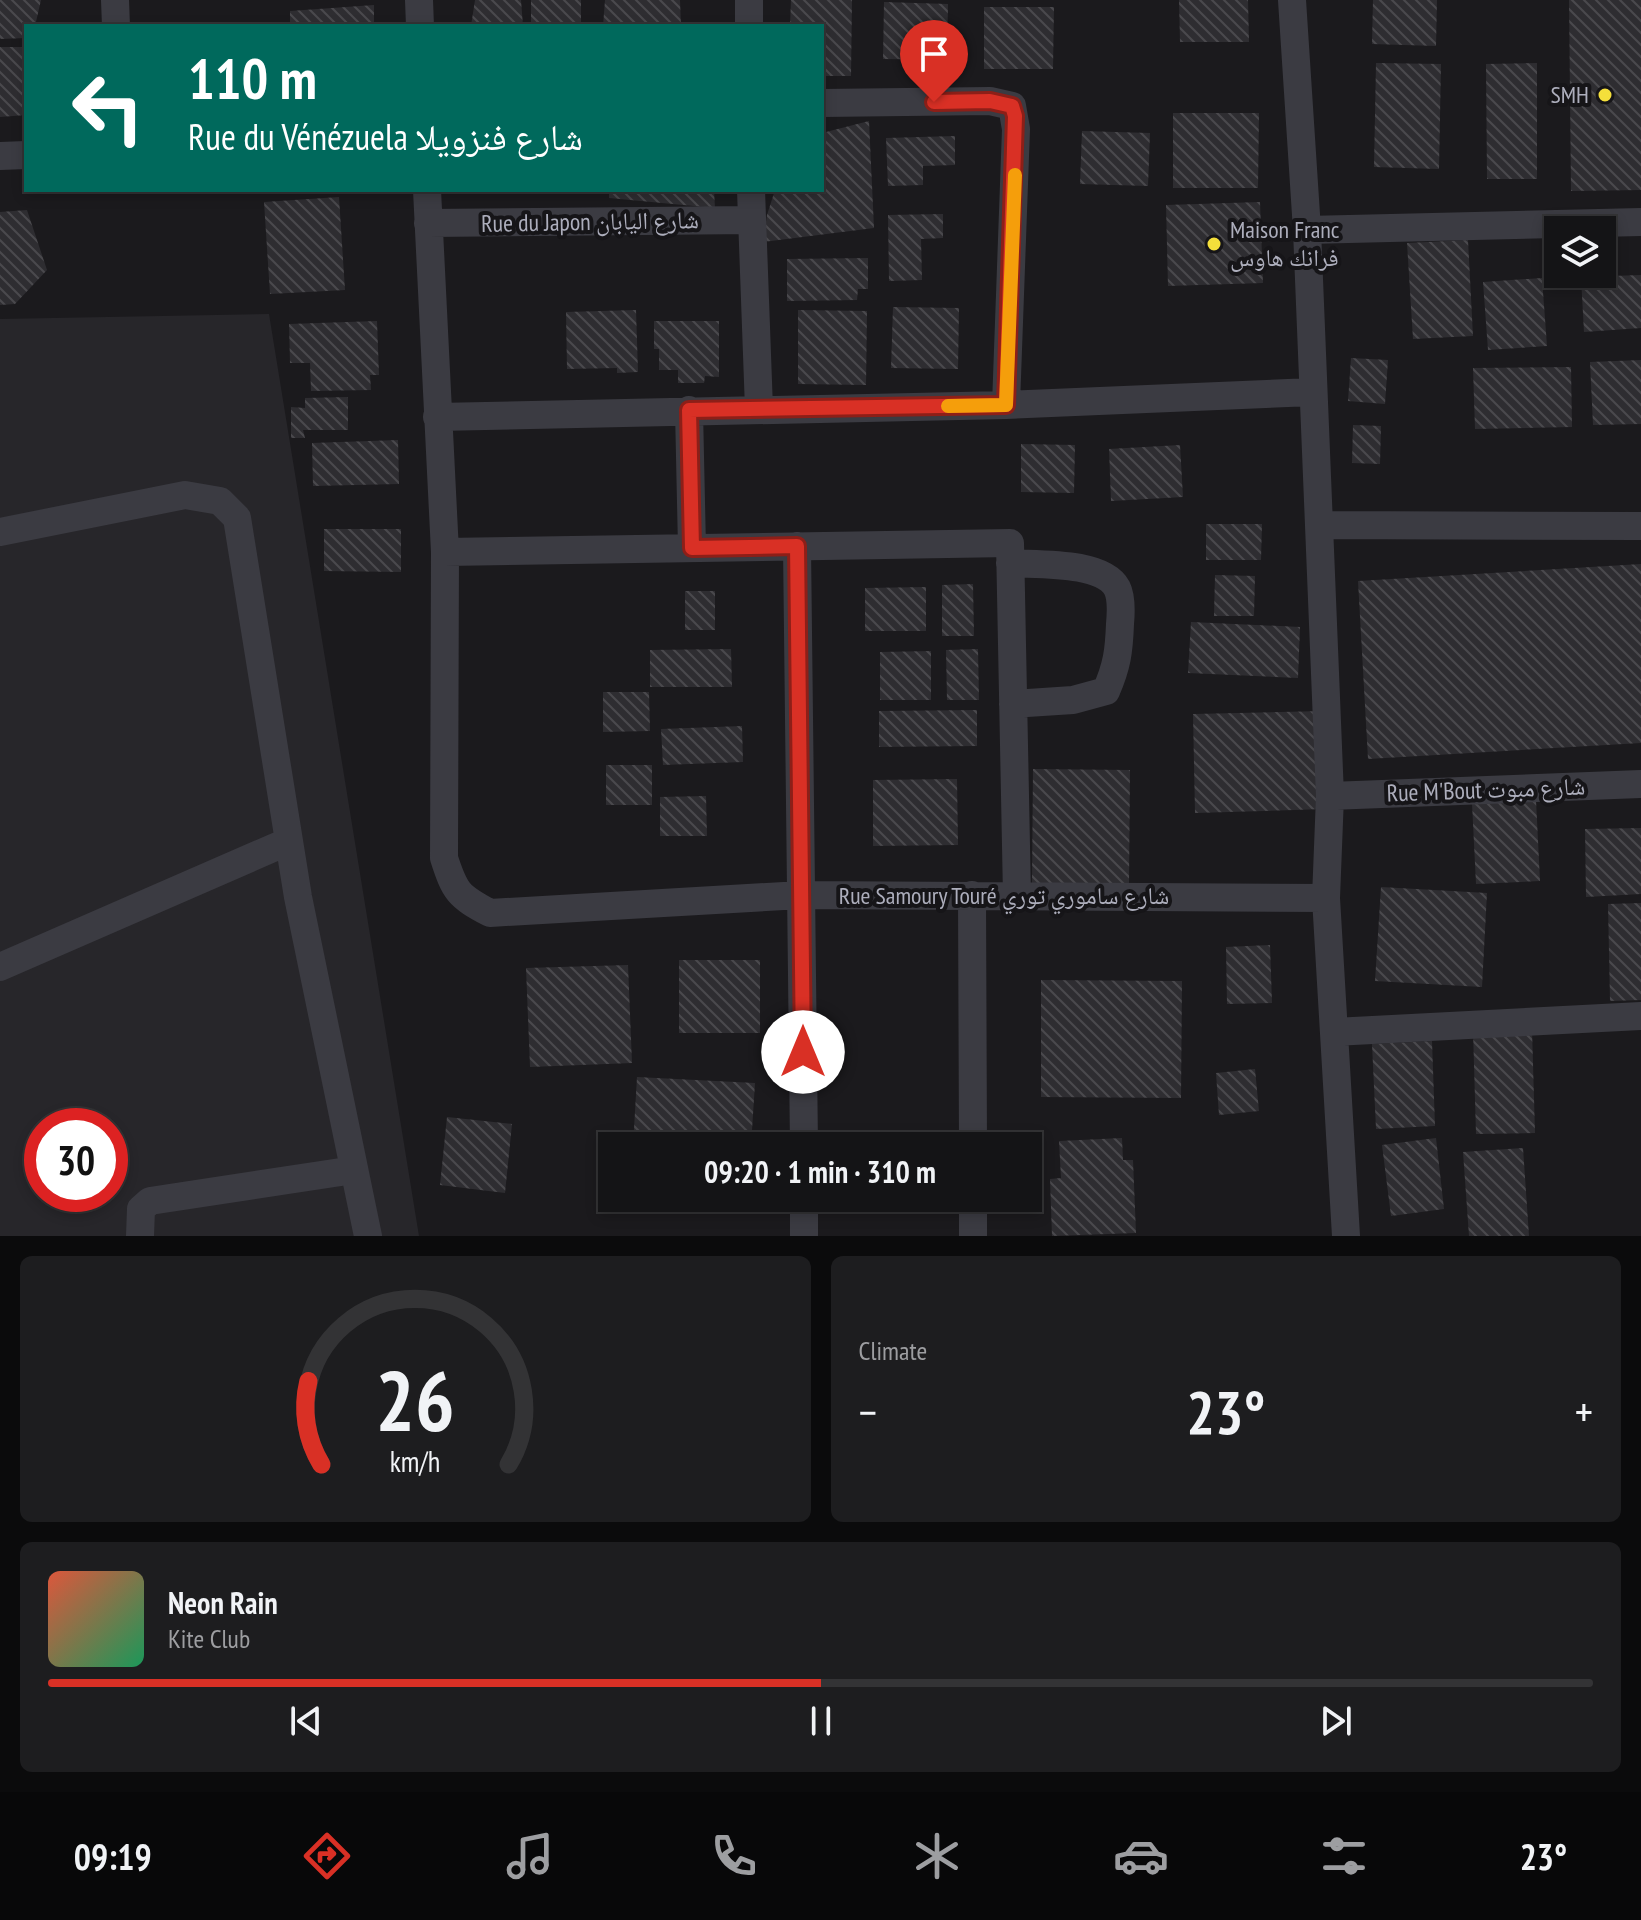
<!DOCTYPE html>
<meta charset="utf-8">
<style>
body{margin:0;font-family:"PT Sans Narrow","Noto Naskh Arabic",sans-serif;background:#1d1d1f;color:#f1f3f6;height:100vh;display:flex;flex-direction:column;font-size:30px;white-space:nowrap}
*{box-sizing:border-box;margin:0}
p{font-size:26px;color:#9d9ea1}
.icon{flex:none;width:44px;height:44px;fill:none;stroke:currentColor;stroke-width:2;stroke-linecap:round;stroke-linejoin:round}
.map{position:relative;height:1236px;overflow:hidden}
.details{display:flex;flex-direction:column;gap:20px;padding:20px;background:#0b0b0c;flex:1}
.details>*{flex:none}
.hud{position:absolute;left:24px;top:24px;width:800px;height:168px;border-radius:0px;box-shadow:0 4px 12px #0003,0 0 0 2px #333335;background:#00695c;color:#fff;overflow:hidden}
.fabs{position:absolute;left:1544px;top:216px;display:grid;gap:16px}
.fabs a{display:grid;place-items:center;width:72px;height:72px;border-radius:0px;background:#141416;box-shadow:0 4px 12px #0003,0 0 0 2px #333335;font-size:40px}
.speed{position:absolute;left:24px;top:1108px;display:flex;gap:16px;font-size:40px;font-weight:700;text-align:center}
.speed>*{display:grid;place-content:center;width:104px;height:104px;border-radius:50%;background:#141416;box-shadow:0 4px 12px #0003,0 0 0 2px #333335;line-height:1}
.speed .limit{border:12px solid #d22;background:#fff;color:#111}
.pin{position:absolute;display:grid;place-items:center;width:68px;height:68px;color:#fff;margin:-82px -34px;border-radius:50% 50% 50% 0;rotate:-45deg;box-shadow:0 0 8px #0007}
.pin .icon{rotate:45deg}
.me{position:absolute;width:88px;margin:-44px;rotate:0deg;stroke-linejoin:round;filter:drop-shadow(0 0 6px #0008)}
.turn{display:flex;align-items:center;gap:28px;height:168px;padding:0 32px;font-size:36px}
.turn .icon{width:104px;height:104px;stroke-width:2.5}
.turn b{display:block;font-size:56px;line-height:68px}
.big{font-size:60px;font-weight:600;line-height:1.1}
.details .tile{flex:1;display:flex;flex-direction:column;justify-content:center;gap:12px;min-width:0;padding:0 28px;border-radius:12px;background:#1d1d1f}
.details .dial{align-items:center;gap:0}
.dial svg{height:208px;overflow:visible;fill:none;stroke:#333335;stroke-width:7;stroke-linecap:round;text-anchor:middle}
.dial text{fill:#f1f3f6;stroke:none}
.song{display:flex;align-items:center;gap:24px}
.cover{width:96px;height:96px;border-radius:12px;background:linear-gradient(135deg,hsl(10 70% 55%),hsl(150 70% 35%))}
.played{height:8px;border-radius:4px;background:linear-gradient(90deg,#d93025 50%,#333335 50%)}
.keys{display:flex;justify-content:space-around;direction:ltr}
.heat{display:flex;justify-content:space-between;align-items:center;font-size:44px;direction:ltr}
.details .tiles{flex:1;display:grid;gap:20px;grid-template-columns:1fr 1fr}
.tile:last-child{grid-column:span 2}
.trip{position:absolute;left:598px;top:1132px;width:444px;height:80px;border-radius:0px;background:#141416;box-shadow:0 4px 12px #0003,0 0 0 2px #333335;font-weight:600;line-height:80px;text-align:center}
.dock{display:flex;height:128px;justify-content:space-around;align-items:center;background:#080809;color:#9d9ea1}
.dock .icon{width:56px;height:56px}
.dock .on{color:#d93025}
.dock b{font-size:36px;color:#f1f3f6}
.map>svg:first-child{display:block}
</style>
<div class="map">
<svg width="1641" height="1236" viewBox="0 0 1641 1236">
<defs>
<pattern id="building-back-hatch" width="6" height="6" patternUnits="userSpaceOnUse" patternTransform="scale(2)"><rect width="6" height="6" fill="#2e2d31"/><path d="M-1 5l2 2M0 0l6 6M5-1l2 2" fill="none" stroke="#4a494d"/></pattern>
</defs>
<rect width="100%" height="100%" fill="#1b1a1d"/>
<!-- built -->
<path fill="#27262a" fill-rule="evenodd" d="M 269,314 L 419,1236 L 0,1236 L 0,319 ZM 42,1126 L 110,1126 L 110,1194 L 42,1194 Z"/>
<!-- building -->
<path fill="url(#building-back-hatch)" d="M 0,0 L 41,0 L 35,26 L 26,26 L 26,38 L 0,39 Z
M 475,0 L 521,0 L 523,26 L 471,26 Z
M 531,0 L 581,0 L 581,26 L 531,26 Z
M 605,0 L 680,0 L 681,26 L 603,26 Z
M 791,0 L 852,0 L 851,76 L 822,76 L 822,26 L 790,26 Z
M 1179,0 L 1248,0 L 1249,42 L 1180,42 Z
M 1373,0 L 1437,0 L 1436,46 L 1372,44 Z
M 1569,0 L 1641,0 L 1641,190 L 1571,191 Z
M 884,2 L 948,4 L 947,60 L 883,59 Z
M 374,5 L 374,26 L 290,26 L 290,11 Z
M 984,7 L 1054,7 L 1053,69 L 984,69 Z
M 0,47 L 26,47 L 26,115 L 0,117 Z
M 1376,63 L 1441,64 L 1439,169 L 1374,167 Z
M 1537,63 L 1537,179 L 1487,179 L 1486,64 Z
M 1173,113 L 1259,113 L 1258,188 L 1173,188 Z
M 869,121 L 874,228 L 763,242 L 767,215 L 775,190 L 822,190 L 822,133 Z
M 1082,131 L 1150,133 L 1148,186 L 1080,184 Z
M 955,136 L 955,165 L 923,166 L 923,185 L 888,186 L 886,138 Z
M 609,190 L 714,190 L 715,208 L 609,198 Z
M 339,197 L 345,290 L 270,294 L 264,202 Z
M 1260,202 L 1263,283 L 1168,286 L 1166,205 Z
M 27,210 L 47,270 L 15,304 L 0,305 L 0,212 Z
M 943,214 L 943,238 L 921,239 L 922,280 L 889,281 L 888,215 Z
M 1468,240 L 1473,336 L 1413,339 L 1407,243 Z
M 868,258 L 868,289 L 858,289 L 857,300 L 787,301 L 787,259 Z
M 1641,275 L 1641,328 L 1584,332 L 1581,277 Z
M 1542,278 L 1547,346 L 1488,350 L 1483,282 Z
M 893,307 L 959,308 L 958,369 L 891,368 Z
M 636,310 L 638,372 L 617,373 L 617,368 L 567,369 L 566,312 Z
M 798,310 L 867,311 L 866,385 L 798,384 Z
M 377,321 L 379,375 L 370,375 L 371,390 L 311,391 L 310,363 L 290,363 L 289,324 Z
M 654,321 L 719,321 L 719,377 L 705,376 L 704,383 L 678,383 L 678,370 L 659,370 L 659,349 L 654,349 Z
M 1351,358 L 1388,360 L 1385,404 L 1348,401 Z
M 1641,360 L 1641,424 L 1593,425 L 1590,362 Z
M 1571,367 L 1572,427 L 1475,429 L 1473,368 Z
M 348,397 L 348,430 L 303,430 L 305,438 L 291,438 L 291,407 L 305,408 L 305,398 Z
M 1353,425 L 1381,426 L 1380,464 L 1352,463 Z
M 398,440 L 399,484 L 313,486 L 312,443 Z
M 1021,444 L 1075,445 L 1074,493 L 1021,492 Z
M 1180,445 L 1183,497 L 1111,501 L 1109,449 Z
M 1206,524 L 1262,524 L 1261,560 L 1206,560 Z
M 324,529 L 401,529 L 401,572 L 324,571 Z
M 1641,564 L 1641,743 L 1368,759 L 1358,581 Z
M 1215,575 L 1255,576 L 1254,616 L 1214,616 Z
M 973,584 L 974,636 L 942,636 L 942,585 Z
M 926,587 L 926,631 L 865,631 L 865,588 Z
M 685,591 L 715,591 L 715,630 L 685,630 Z
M 1191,622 L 1300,627 L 1298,678 L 1188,673 Z
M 731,649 L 732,687 L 650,687 L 650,650 Z
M 978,649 L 979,700 L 947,700 L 946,650 Z
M 931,651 L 931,700 L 880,700 L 880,652 Z
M 603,692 L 649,692 L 650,731 L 603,732 Z
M 977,710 L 977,746 L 879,747 L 879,711 Z
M 1323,711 L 1325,809 L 1195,813 L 1193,714 Z
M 742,726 L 743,762 L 663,765 L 661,729 Z
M 606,765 L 652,765 L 652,805 L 606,805 Z
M 1033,769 L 1130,770 L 1129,884 L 1032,883 Z
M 957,779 L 958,845 L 873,846 L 873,780 Z
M 706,796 L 707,836 L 660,836 L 660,797 Z
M 1536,800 L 1540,881 L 1476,884 L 1472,803 Z
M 1641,828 L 1641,894 L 1586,897 L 1585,829 Z
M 1381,887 L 1487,893 L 1482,987 L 1375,981 Z
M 1641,903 L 1641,1000 L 1610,1001 L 1608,904 Z
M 1270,945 L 1272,1003 L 1227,1004 L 1226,947 Z
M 679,960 L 760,960 L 760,1033 L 679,1033 Z
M 628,965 L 632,1063 L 530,1067 L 526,968 Z
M 1041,980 L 1182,981 L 1181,1098 L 1041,1097 Z
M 1532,1029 L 1535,1133 L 1476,1134 L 1473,1030 Z
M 1432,1041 L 1435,1126 L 1376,1129 L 1372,1044 Z
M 1255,1069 L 1259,1111 L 1219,1115 L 1216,1073 Z
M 637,1077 L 755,1083 L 751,1146 L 633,1146 Z
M 447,1117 L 512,1124 L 505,1193 L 440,1185 Z
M 1122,1138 L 1123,1160 L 1133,1160 L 1136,1233 L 1052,1236 L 1050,1179 L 1061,1178 L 1059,1141 Z
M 1436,1138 L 1444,1209 L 1391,1216 L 1382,1145 Z
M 1523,1148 L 1529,1236 L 1469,1236 L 1463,1152 Z"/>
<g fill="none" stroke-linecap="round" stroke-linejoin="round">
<!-- minor -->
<path stroke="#3b3b42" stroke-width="28" d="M 115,0 L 116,26
M 419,0 L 420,26
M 749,0 L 749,26
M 1292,0 L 1307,230 L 1330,796 L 1326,898 L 1346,1236
M 822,103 L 990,101 L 1012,106 L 1016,129 L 1006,405
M 0,156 L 26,155
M 427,190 L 445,552 L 444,858 C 455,892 458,896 490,913 L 801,895 L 1326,898
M 751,190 L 759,409
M 428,223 L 752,220
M 1307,230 L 1641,222
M 689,410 L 692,548
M 437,417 L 1006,405 L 1312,392
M 1319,525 L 1641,526
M 0,532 L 185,495 L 220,501 L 237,518 L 298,897 L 368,1236
M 797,546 L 804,1146
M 445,552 L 1010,543 L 1017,896
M 1010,563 C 1037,565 1102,561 1117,588 C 1122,598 1121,613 1120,624 C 1119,651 1117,666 1106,691 L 1073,700 L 1013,704
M 1330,796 L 1641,784
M 972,895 L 973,1146
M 0,967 L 289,841
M 1334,1032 L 1641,1016
M 804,1198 L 804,1236
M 973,1198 L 973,1236
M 140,1236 L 141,1209 L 150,1201 L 354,1170"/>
</g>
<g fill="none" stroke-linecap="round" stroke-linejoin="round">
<!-- route casing -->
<g stroke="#8d1f18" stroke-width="20">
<path id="route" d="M 803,1052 L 797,546 L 692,548 L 689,410 L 1006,405 L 1015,116 L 1012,106 L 990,101 L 934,102"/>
</g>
<!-- route -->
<use href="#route" stroke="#d93025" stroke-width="14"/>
<!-- slow -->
<path stroke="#f59e0b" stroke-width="14" d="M 948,406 L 1006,405 L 1015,175"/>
</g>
<!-- markers -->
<g fill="#f4df3b" stroke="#161518" stroke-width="3">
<circle cx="1605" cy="95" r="8"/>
<circle cx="1214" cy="244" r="8"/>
</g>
<g text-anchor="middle" stroke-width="8" stroke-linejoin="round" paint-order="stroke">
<!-- poi labels -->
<g font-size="24" fill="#adaebc" stroke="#161518" text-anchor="end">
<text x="1589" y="103">SMH</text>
<text x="1230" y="238" text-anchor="start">Maison Franc<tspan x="1230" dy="28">فرانك هاوس</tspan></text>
</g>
<!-- street labels -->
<g font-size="24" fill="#adaebc" stroke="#161518">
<text transform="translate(590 222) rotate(-1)" y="8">Rue du Japon شارع اليابان</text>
<text transform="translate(1486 790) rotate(-2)" y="8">Rue M'Bout شارع مبوت</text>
<text x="1004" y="904">Rue Samoury Touré شارع ساموري توري</text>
</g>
</g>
</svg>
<div class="fabs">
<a><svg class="icon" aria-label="layers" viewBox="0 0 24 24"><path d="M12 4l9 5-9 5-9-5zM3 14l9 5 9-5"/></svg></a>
</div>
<div class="speed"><div class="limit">30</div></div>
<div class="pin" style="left:934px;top:102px;background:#d93025"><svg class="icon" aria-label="arrive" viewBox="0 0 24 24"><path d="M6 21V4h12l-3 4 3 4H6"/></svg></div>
<svg class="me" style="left:803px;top:1052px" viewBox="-20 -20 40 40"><circle r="19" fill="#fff"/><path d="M0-13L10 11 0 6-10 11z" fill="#d93025"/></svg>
<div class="trip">09:20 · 1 min · 310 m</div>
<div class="hud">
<div class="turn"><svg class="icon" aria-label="left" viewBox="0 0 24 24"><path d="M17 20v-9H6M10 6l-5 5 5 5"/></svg><div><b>110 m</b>Rue du Vénézuela شارع فنزويلا</div></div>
</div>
</div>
<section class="details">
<div class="tiles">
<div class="tile dial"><svg viewBox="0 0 100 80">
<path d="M14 69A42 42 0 1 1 86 69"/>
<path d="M14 69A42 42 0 0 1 9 37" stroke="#d93025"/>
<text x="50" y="56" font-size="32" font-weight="700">26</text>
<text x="50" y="72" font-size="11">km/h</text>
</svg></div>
<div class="tile"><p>Climate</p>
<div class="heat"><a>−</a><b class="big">23°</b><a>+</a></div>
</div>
<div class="tile">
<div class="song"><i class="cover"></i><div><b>Neon Rain</b><p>Kite Club</p></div></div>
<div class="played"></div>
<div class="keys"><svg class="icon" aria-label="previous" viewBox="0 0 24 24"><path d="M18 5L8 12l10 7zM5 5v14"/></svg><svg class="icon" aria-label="pause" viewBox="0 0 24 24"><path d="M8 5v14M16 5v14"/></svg><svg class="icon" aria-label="next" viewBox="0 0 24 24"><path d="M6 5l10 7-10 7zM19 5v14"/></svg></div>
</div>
</div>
</section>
<nav class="dock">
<b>09:19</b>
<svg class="icon on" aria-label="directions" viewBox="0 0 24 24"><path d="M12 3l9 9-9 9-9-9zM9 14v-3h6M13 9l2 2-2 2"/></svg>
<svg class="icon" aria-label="music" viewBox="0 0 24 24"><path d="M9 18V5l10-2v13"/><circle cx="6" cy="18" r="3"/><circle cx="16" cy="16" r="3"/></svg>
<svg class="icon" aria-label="phone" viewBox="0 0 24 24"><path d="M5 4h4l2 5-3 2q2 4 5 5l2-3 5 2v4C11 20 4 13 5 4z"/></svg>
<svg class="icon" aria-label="climate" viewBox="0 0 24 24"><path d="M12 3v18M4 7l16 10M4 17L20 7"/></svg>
<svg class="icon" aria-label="car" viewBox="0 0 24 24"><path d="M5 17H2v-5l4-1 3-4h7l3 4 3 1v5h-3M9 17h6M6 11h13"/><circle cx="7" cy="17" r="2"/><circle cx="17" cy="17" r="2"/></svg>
<svg class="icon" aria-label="filters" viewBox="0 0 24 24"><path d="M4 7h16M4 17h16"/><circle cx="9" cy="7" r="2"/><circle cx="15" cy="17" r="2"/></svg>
<b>23°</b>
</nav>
